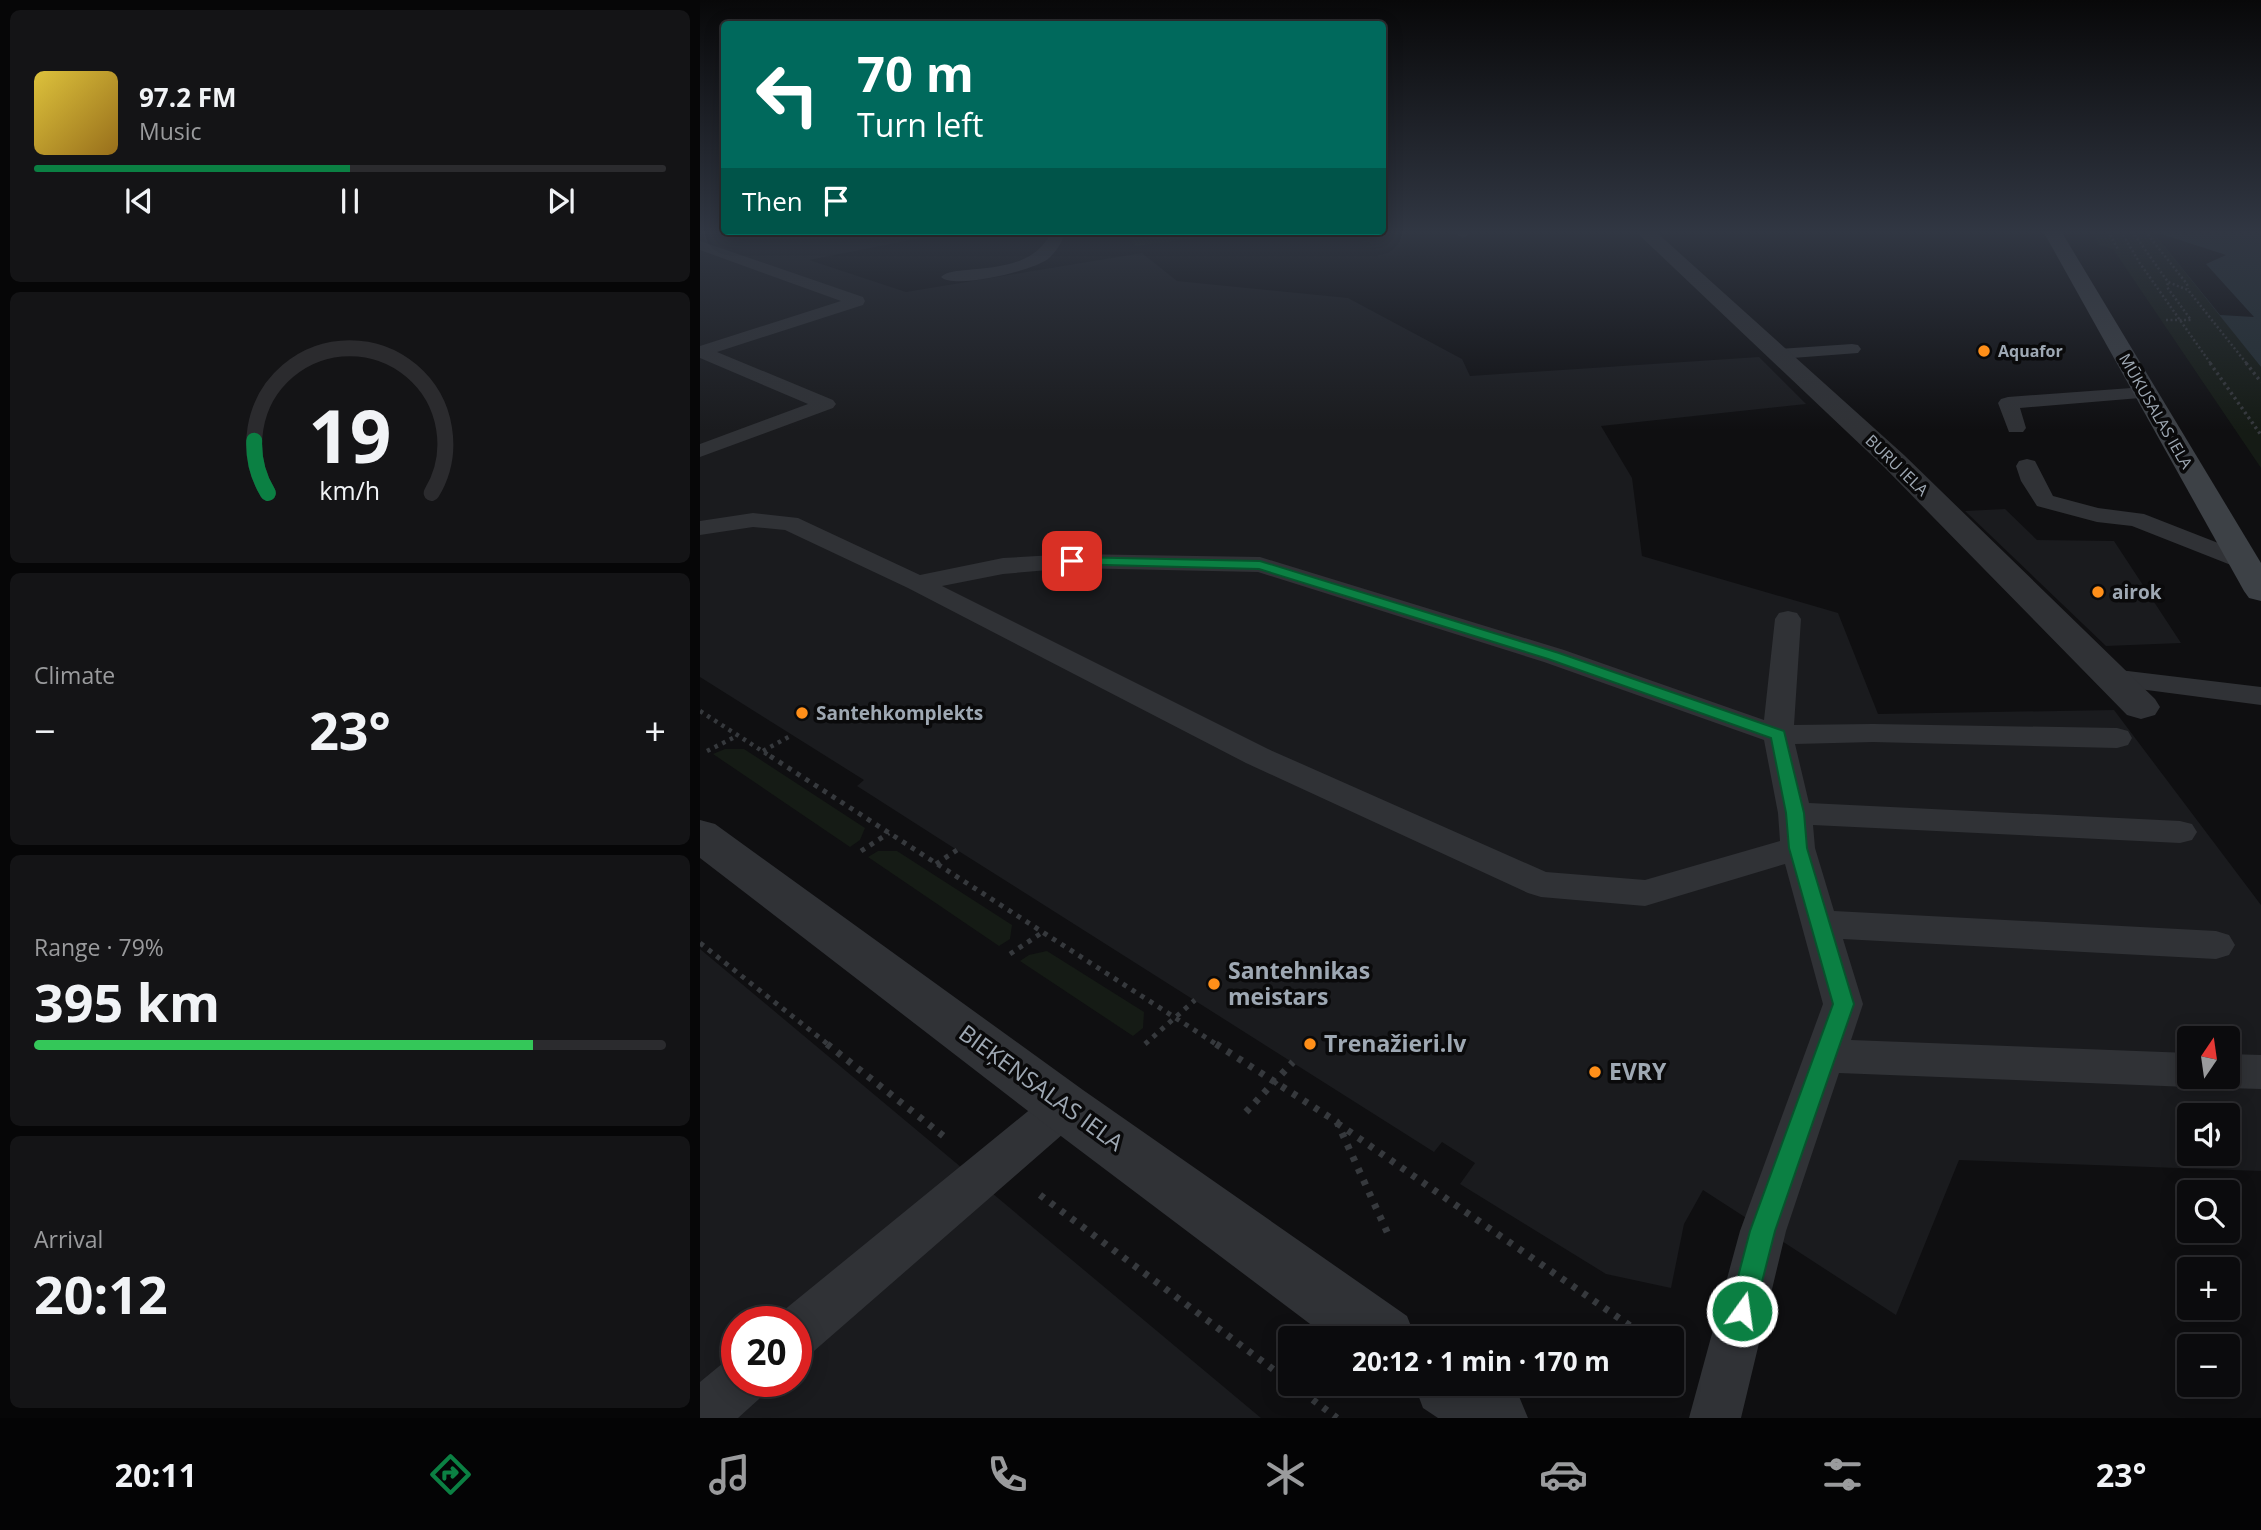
<!DOCTYPE html>
<meta charset="utf-8">
<style>
body{margin:0;font-family:"Open Sans",sans-serif;background:#141416;color:#f1f3f6;height:100vh;display:flex;flex-direction:column;font-size:26px;white-space:nowrap}
*{box-sizing:border-box;margin:0}
p{font-size:23px;color:#9a9b9d}
.icon{flex:none;width:38px;height:38px;fill:none;stroke:currentColor;stroke-width:2;stroke-linecap:round;stroke-linejoin:round}
.map{position:relative;flex:1;overflow:hidden}
.sheet{display:flex;flex-direction:column;gap:10px;padding:10px;background:#060607;width:700px}
.sheet>*{flex:none}
.hud{position:absolute;left:21px;top:21px;width:665px;height:214px;border-radius:7px;box-shadow:0 4px 18px #0003,0 0 0 2px #2b2b2e;background:#00695c;color:#fff;overflow:hidden}
.needle{width:46px;rotate:13deg}
.controls{position:absolute;left:1477px;top:1026px;display:grid;gap:14px}
.controls a{display:grid;place-items:center;width:63px;height:63px;border-radius:7px;background:#0b0b0d;box-shadow:0 4px 18px #0003,0 0 0 2px #2b2b2e;font-size:35px}
.speed{position:absolute;left:21px;top:1306px;display:flex;gap:14px;font-size:35px;font-weight:700;text-align:center}
.speed>*{display:grid;place-content:center;width:91px;height:91px;border-radius:50%;background:#0b0b0d;box-shadow:0 4px 18px #0003,0 0 0 2px #2b2b2e;line-height:1}
.speed .limit{border:10px solid #d22;background:#fff;color:#111}
.pin{position:absolute;display:grid;place-items:center;width:60px;height:60px;color:#fff;margin:-30px;border-radius:14px;box-shadow:0 4px 10px #0006}
.me{position:absolute;width:77px;margin:-38px;rotate:14deg;stroke-linejoin:round;filter:drop-shadow(0 0 5px #0008)}
.turn{display:flex;align-items:center;gap:24px;height:147px;padding:0 21px;font-size:32px}
.turn .icon{width:91px;height:91px;stroke-width:2.5}
.turn b{display:block;font-size:49px;line-height:60px}
.then{display:flex;align-items:center;height:66px;padding:0 21px;background:#0003;gap:14px;font-size:26px}
.big{font-size:52px;font-weight:700;line-height:1.1}
.sheet .widget{flex:1;display:flex;flex-direction:column;justify-content:center;gap:10px;min-width:0;padding:0 24px;border-radius:10px;background:#141416}
.sheet .dial{align-items:center;gap:0}
.dial svg{height:182px;overflow:visible;fill:none;stroke:#2b2b2e;stroke-width:7;stroke-linecap:round;text-anchor:middle}
.dial text{fill:#f1f3f6;stroke:none}
.song{display:flex;align-items:center;gap:21px}
.cover{width:84px;height:84px;border-radius:10px;background:linear-gradient(135deg,hsl(50 70% 55%),hsl(40 70% 35%))}
.played{height:7px;border-radius:4px;background:linear-gradient(90deg,#0b8043 50%,#2b2b2e 50%)}
.keys{display:flex;justify-content:space-around;direction:ltr}
.heat{display:flex;justify-content:space-between;align-items:center;font-size:38px;direction:ltr}
.charge{height:10px;border-radius:5px;background:linear-gradient(90deg,#34c759 79%,#2b2b2e 0)}
.trip{position:absolute;left:578px;top:1326px;width:406px;height:70px;border-radius:7px;background:#0b0b0d;box-shadow:0 4px 18px #0003,0 0 0 2px #2b2b2e;font-weight:700;line-height:70px;text-align:center}
.dock{display:flex;height:112px;justify-content:space-around;align-items:center;background:#040405;color:#9a9b9d}
.dock .icon{width:49px;height:49px}
.dock .active{color:#0b8043}
.dock b{font-size:32px;color:#f1f3f6}
main{display:flex;flex:1;min-height:0}
.map>svg:first-child{display:block}
</style>
<main>
<section class="sheet">
<div class="widget">
<div class="song"><i class="cover"></i><div><b>97.2 FM</b><p>Music</p></div></div>
<div class="played"></div>
<div class="keys"><svg class="icon" aria-label="previous" viewBox="0 0 24 24"><path d="M18 5L8 12l10 7zM5 5v14"/></svg><svg class="icon" aria-label="pause" viewBox="0 0 24 24"><path d="M8 5v14M16 5v14"/></svg><svg class="icon" aria-label="next" viewBox="0 0 24 24"><path d="M6 5l10 7-10 7zM19 5v14"/></svg></div>
</div>
<div class="widget dial"><svg viewBox="0 0 100 80">
<path d="M14 69A42 42 0 1 1 86 69"/>
<path d="M14 69A42 42 0 0 1 8 46" stroke="#0b8043"/>
<text x="50" y="56" font-size="32" font-weight="700">19</text>
<text x="50" y="72" font-size="11">km/h</text>
</svg></div>
<div class="widget"><p>Climate</p>
<div class="heat"><a>−</a><b class="big">23°</b><a>+</a></div>
</div>
<div class="widget"><p>Range · 79%</p><b class="big">395 km</b><div class="charge"></div></div>
<div class="widget"><p>Arrival</p><b class="big">20:12</b></div>
</section>
<div class="map">
<svg width="1561" height="1418" viewBox="0 0 1561 1418">
<rect width="100%" height="100%" fill="#0f0f11"/>
<!-- built -->
<path fill="#1a1b1e" fill-rule="evenodd" d="M 0,231 L 257,231 L 109,260 L 206,292 L 442,253 L 477,281 L 648,298 L 762,359 L 770,376 L 1059,357 L 1106,404 L 901,426 L 932,478 L 942,556 L 1138,613 L 1178,714 L 1414,710 L 1561,905 L 1561,1171 L 1259,1160 L 1196,1315 L 1003,1190 L 984,1224 L 971,1288 L 906,1274 L 760,1184 L 775,1163 L 742,1142 L 734,1152 L 257,850 L 157,786 L 164,780 L 0,677 ZM 1489,1038 L 1528,1038 L 1528,1076 L 1489,1076 ZM 1489,1115 L 1528,1115 L 1528,1153 L 1489,1153 Z
M 1305,509 L 1337,540 L 1414,541 L 1481,643 L 1406,646 L 1265,511 Z
M 0,949 L 561,1418 L 0,1418 ZM 37,1321 L 96,1321 L 96,1381 L 37,1381 Z"/>
<!-- green -->
<path fill="#151b15" d="M 422,231 L 552,231 L 436,246 Z
M 1390,231 L 1455,231 L 1561,367 L 1561,468 L 1413,249 L 1399,245 Z
M 25,749 L 44,749 L 165,828 L 160,840 L 150,847 L 13,754 Z
M 178,851 L 197,851 L 312,925 L 310,939 L 299,946 L 168,857 Z
M 347,951 L 444,1012 L 443,1028 L 433,1036 L 320,961 L 329,955 Z"/>
<!-- water -->
<path fill="#253035" d="M 1452,231 L 1561,231 L 1561,367 Z"/>
<!-- pier -->
<path fill="#0f0f11" d="M 1452,231 L 1526,255 L 1506,264 L 1554,317 L 1520,315 Z"/>
<g fill="none" stroke-linecap="round" stroke-linejoin="round">
<!-- path-far4 -->
<path stroke="#36393d" stroke-width="2.5" stroke-dasharray="2 2.5" stroke-linecap="butt" d="M 1408,231 L 1418,249
M 1421,231 L 1439,262 L 1511,364
M 1432,231 L 1468,282 L 1488,290 L 1547,364
M 1445,231 L 1487,284 L 1488,289
M 1466,320 L 1491,320 L 1467,287 L 1468,282"/>
<!-- path-far3 -->
<path stroke="#36393d" stroke-width="3.5" stroke-dasharray="2.5 3.5" stroke-linecap="butt" d="M 1510,363 L 1561,435
M 1546,363 L 1561,382"/>
<!-- path-far2 -->
<path stroke="#36393d" stroke-width="4.5" stroke-dasharray="3.5 5" stroke-linecap="butt" d="M 0,711 L 73,758
M 7,751 L 37,736
M 63,751 L 92,735"/>
<!-- path-far1 -->
<path stroke="#36393d" stroke-width="5" stroke-dasharray="4.5 6" stroke-linecap="butt" d="M 70,756 L 519,1046
M 161,851 L 189,833
M 236,864 L 257,850
M 0,943 L 130,1046
M 310,954 L 343,932
M 445,1044 L 495,1000"/>
<!-- path -->
<path stroke="#36393d" stroke-width="7" stroke-dasharray="5 8" stroke-linecap="butt" d="M 127,1044 L 246,1138
M 516,1044 L 637,1122 L 688,1234
M 546,1112 L 593,1062
M 637,1123 L 942,1334 L 940,1339
M 340,1195 L 590,1382
M 592,1384 L 637,1418
M 922,1391 L 924,1384"/>
<!-- service -->
<path fill="#303236" fill-rule="evenodd" d="M 352,231 L 366,231 C 362,242 357,251 348,259 C 332,271 254,290 241,277 C 247,271 258,271 267,270 C 300,267 336,265 352,231 Z
M 751,231 L 768,231 L 770,234 L 763,238 Z
M 0,241 L 163,297 L 165,301 L 163,305 L 17,352 L 133,400 L 136,404 L 133,408 L 0,457 L 0,444 L 108,404 L 0,358 L 0,346 L 141,301 L 0,250 Z
M 1152,344 L 1158,345 L 1161,349 L 1158,353 L 1079,359 L 1070,354 L 1079,349 Z
M 1445,387 L 1452,389 L 1455,393 L 1452,397 L 1320,408 L 1326,428 L 1323,432 L 1309,432 L 1298,403 L 1301,399 L 1308,397 Z
M 1327,459 L 1335,461 L 1353,496 L 1398,508 L 1444,514 L 1554,557 L 1558,562 L 1554,567 L 1545,570 L 1536,567 L 1432,526 L 1397,522 L 1337,506 L 1321,481 L 1316,466 L 1319,461 Z
M 53,513 L 98,518 L 220,575 L 303,558 L 372,554 L 560,557 L 864,650 L 1064,720 L 1075,619 L 1079,613 L 1088,611 L 1097,613 L 1101,619 L 1094,725 L 1173,724 L 1417,728 L 1428,731 L 1432,738 L 1428,745 L 1417,748 L 1173,742 L 1095,744 L 1109,803 L 1480,821 L 1492,824 L 1497,832 L 1492,840 L 1480,843 L 1113,825 L 1115,848 L 1134,911 L 1516,931 L 1529,935 L 1535,945 L 1529,955 L 1516,959 L 1143,939 L 1163,1004 L 1151,1040 L 1489,1053 L 1489,1076 L 1507,1076 L 1504,1082 L 1489,1087 L 1139,1073 L 1086,1231 L 1041,1418 L 989,1418 L 1040,1231 L 1123,1004 L 1085,864 L 945,906 L 841,897 L 828,893 L 546,763 L 208,588 L 85,530 L 53,527 L 0,535 L 0,521 ZM 372,568 L 558,572 L 844,662 L 1064,740 L 1078,813 L 1080,841 L 945,880 L 846,872 L 568,749 L 242,586 L 303,574 Z
M 1411,669 L 1561,687 L 1561,705 L 1401,684 L 1397,678 L 1401,672 Z
M 1528,1054 L 1561,1055 L 1561,1089 L 1528,1088 L 1513,1083 L 1510,1076 L 1528,1076 Z
M 364,1089 L 379,1094 L 385,1107 L 379,1120 L 114,1351 L 96,1358 L 96,1321 L 76,1321 L 78,1315 L 349,1094 Z
M 37,1357 L 37,1381 L 67,1381 L 59,1399 L 38,1418 L 0,1418 L 0,1382 L 23,1363 Z"/>
<!-- minor -->
<path fill="#303236" fill-rule="evenodd" d="M 935,231 L 955,231 L 1204,455 L 1455,699 L 1460,707 L 1455,715 L 1441,719 L 1427,715 L 1184,467 Z
M 0,820 L 15,824 L 383,1090 L 707,1316 L 716,1339 L 630,1339 L 345,1124 L 0,858 Z
M 714,1384 L 804,1384 L 818,1394 L 828,1418 L 738,1418 L 723,1408 Z"/>
<!-- secondary -->
<path fill="#3d4146" fill-rule="evenodd" d="M 1343,231 L 1361,231 L 1561,563 L 1561,601 L 1549,598 L 1544,591 Z"/>
</g>
<!-- sky -->
<linearGradient id="sky" x2="0" y2="1"><stop stop-color="#080809"/><stop offset="0.54" stop-color="#313743"/><stop offset="1" stop-color="#313743" stop-opacity="0"/></linearGradient>
<rect width="1561" height="430" fill="url(#sky)"/>
<!-- route -->
<path fill="#0b8043" stroke="#07532c" stroke-width="2" d="M 372,557 L 560,561 L 859,653 L 1084,731 L 1104,813 L 1107,848 L 1154,1004 L 1075,1231 L 1052,1321 L 1042,1324 L 1033,1321 L 1029,1311 L 1050,1231 L 1133,1004 L 1089,848 L 1086,813 L 1071,738 L 848,659 L 559,569 L 368,564 L 366,561 Z"/>
<!-- markers -->
<g fill="#ff8f19" stroke="#0a0a0b" stroke-width="2.5">
<circle cx="1284" cy="351" r="7"/>
<circle cx="1398" cy="592" r="7"/>
<circle cx="102" cy="713" r="7"/>
<circle cx="514" cy="984" r="7"/>
<circle cx="610" cy="1044" r="7"/>
<circle cx="895" cy="1072" r="7"/>
</g>
<g text-anchor="middle" stroke-width="7" stroke-linejoin="round" paint-order="stroke">
<!-- far-poi labels -->
<g font-size="16" font-weight="bold" fill="#9ea8b3" stroke="#0a0a0b" text-anchor="start">
<text x="1298" y="357">Aquafor</text>
</g>
<!-- far-street labels -->
<g font-size="16" fill="#9ea8b3" stroke="#0a0a0b">
<text transform="translate(1456 411) rotate(60)" y="6">MŪKUSALAS IELA</text>
<text transform="translate(1197 465) rotate(44)" y="6">BURU IELA</text>
</g>
<!-- poi labels -->
<g font-size="19" font-weight="bold" fill="#9ea8b3" stroke="#0a0a0b" text-anchor="start">
<text x="1412" y="599">airok</text>
<text x="116" y="720">Santehkomplekts</text>
</g>
<!-- near-poi labels -->
<g font-size="23" font-weight="bold" fill="#9ea8b3" stroke="#0a0a0b" text-anchor="start">
<text x="528" y="979">Santehnikas<tspan x="528" dy="26">meistars</tspan></text>
<text x="624" y="1052">Trenažieri.lv</text>
<text x="909" y="1080">EVRY</text>
</g>
<!-- near-street labels -->
<g font-size="23" fill="#9ea8b3" stroke="#0a0a0b">
<text transform="translate(341 1088) rotate(36)" y="8">BIEĶENSALAS IELA</text>
</g>
</g>
</svg>
<div class="controls">
<a><svg class="needle" viewBox="-14 -14 28 28"><path d="M0-13l5 13h-10z" fill="#e53935"/><path d="M0 13l5-13h-10z" fill="#9a9b9d"/></svg></a>
<a><svg class="icon" aria-label="sound" viewBox="0 0 24 24"><path d="M4 9h4l5-4v14l-5-4H4zM17 9q2 3 0 6"/></svg></a>
<a><svg class="icon" aria-label="search" viewBox="0 0 24 24"><circle cx="10" cy="10" r="6"/><path d="M15 15l6 6"/></svg></a>
<a>+</a>
<a>−</a>
</div>
<div class="speed"><div class="limit">20</div></div>
<div class="pin" style="left:372px;top:561px;background:#d93025"><svg class="icon" aria-label="arrive" viewBox="0 0 24 24"><path d="M6 21V4h12l-3 4 3 4H6"/></svg></div>
<svg class="me" style="left:1042px;top:1311px" viewBox="-20 -20 40 40"><circle r="17" fill="#0b8043" stroke="#fff" stroke-width="3"/><path d="M0-11L8 9 0 5-8 9z" fill="#fff"/></svg>
<div class="trip">20:12 · 1 min · 170 m</div>
<div class="hud">
<div class="turn"><svg class="icon" aria-label="left" viewBox="0 0 24 24"><path d="M17 20v-9H6M10 6l-5 5 5 5"/></svg><div><b>70 m</b>Turn left</div></div>
<div class="then">Then<svg class="icon" aria-label="arrive" viewBox="0 0 24 24"><path d="M6 21V4h12l-3 4 3 4H6"/></svg></div>
</div>
</div>
</main>
<nav class="dock">
<b>20:11</b>
<svg class="icon active" aria-label="directions" viewBox="0 0 24 24"><path d="M12 3l9 9-9 9-9-9zM9 14v-3h6M13 9l2 2-2 2"/></svg>
<svg class="icon" aria-label="music" viewBox="0 0 24 24"><path d="M9 18V5l10-2v13"/><circle cx="6" cy="18" r="3"/><circle cx="16" cy="16" r="3"/></svg>
<svg class="icon" aria-label="phone" viewBox="0 0 24 24"><path d="M5 4h4l2 5-3 2q2 4 5 5l2-3 5 2v4C11 20 4 13 5 4z"/></svg>
<svg class="icon" aria-label="climate" viewBox="0 0 24 24"><path d="M12 3v18M4 7l16 10M4 17L20 7"/></svg>
<svg class="icon" aria-label="car" viewBox="0 0 24 24"><path d="M5 17H2v-5l4-1 3-4h7l3 4 3 1v5h-3M9 17h6M6 11h13"/><circle cx="7" cy="17" r="2"/><circle cx="17" cy="17" r="2"/></svg>
<svg class="icon" aria-label="filters" viewBox="0 0 24 24"><path d="M4 7h16M4 17h16"/><circle cx="9" cy="7" r="2"/><circle cx="15" cy="17" r="2"/></svg>
<b>23°</b>
</nav>
